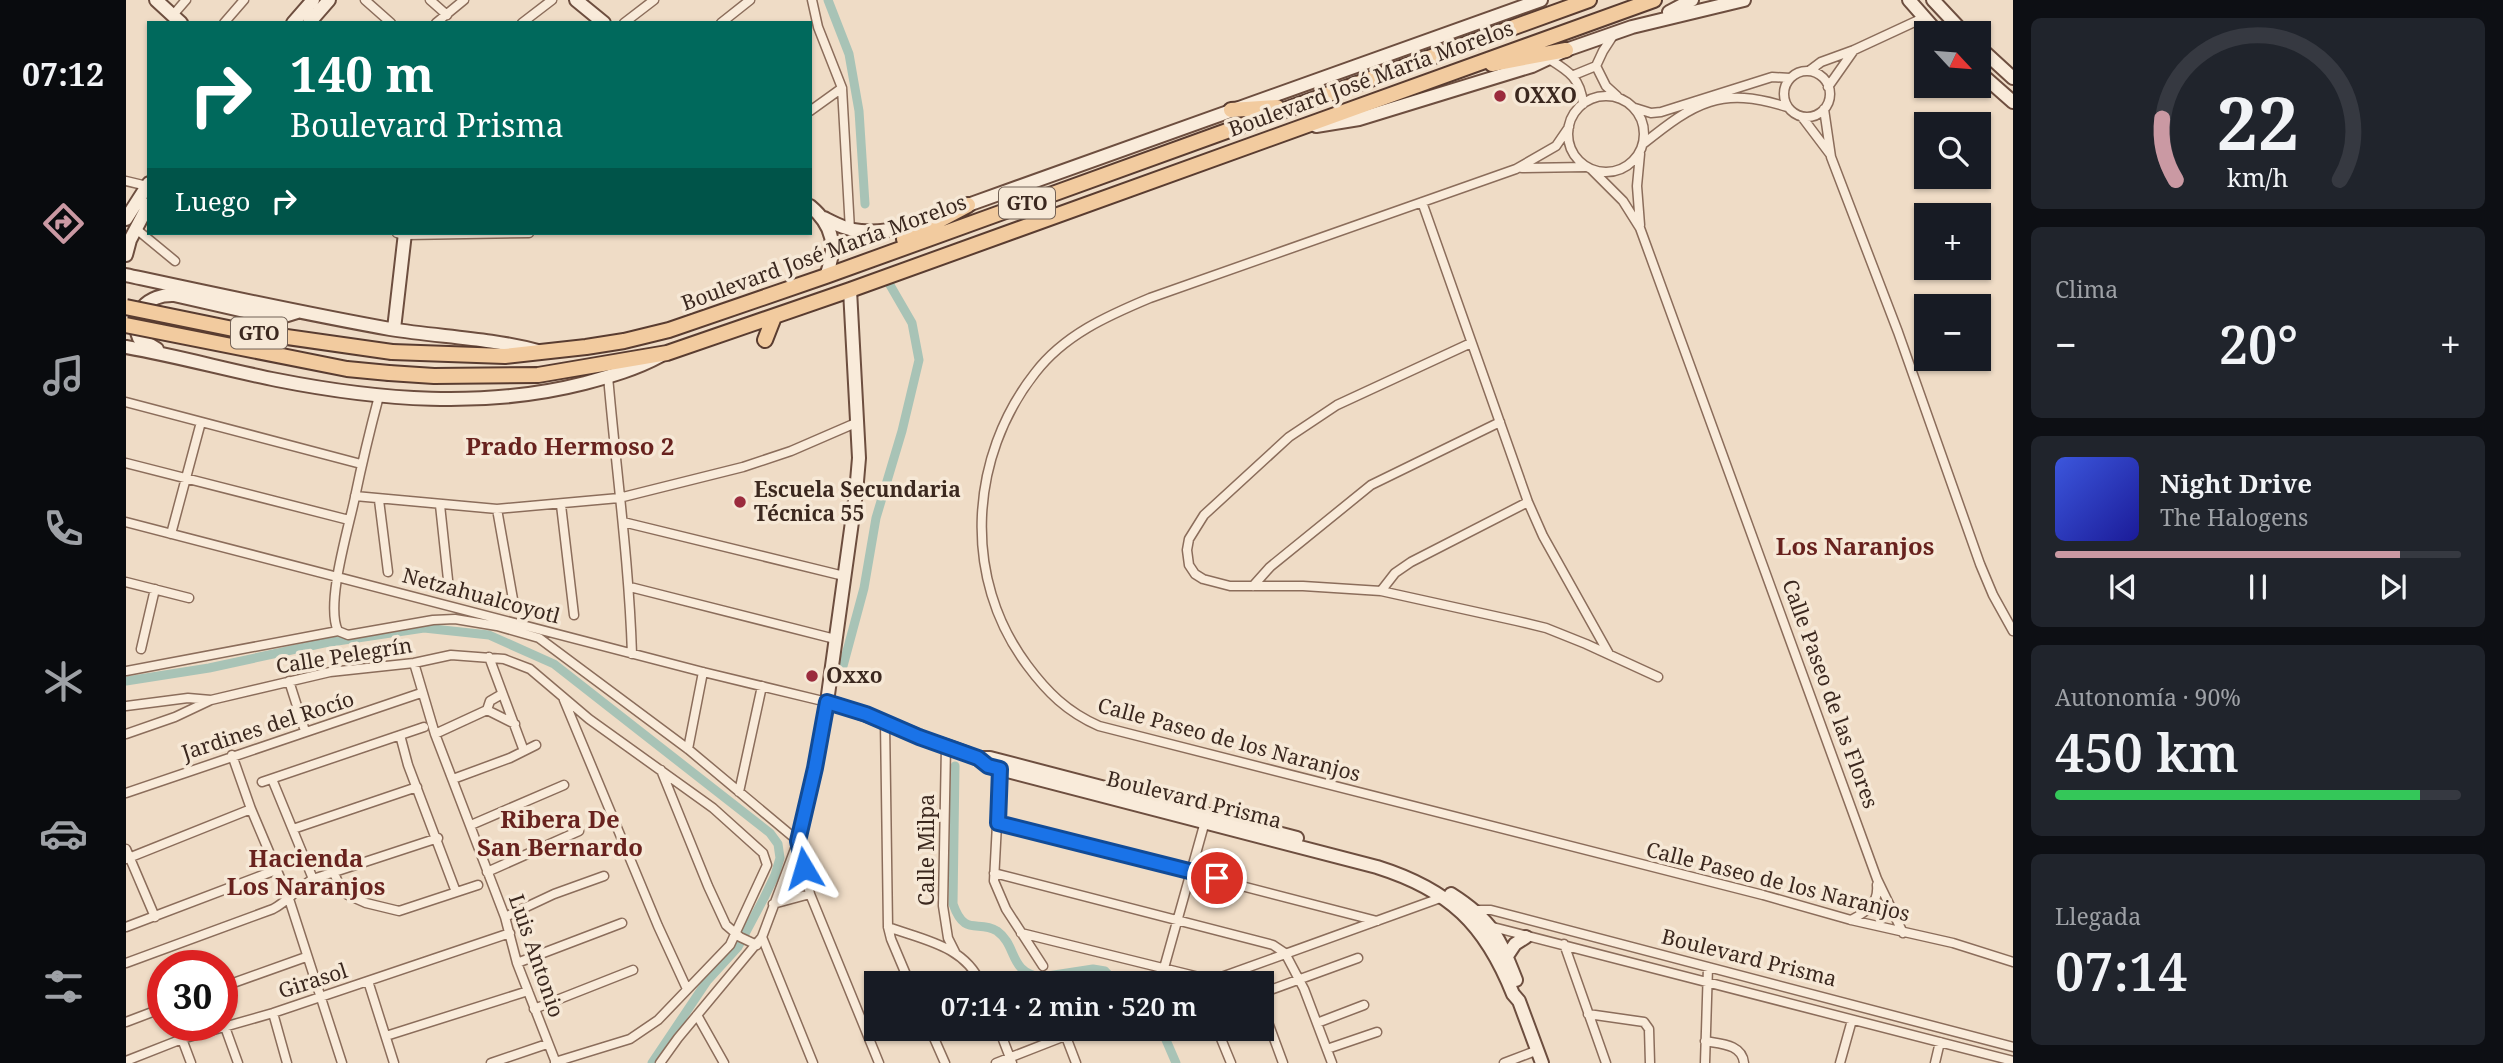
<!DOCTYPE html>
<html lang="es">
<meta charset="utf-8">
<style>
body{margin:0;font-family:"Noto Serif",serif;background:#20242c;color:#f1f3f6;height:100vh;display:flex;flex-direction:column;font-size:26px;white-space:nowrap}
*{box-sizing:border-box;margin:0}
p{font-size:23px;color:#9ea1a6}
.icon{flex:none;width:38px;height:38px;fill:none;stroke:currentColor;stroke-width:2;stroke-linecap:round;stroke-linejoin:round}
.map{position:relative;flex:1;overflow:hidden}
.sheet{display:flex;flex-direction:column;gap:18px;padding:18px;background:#0d0f14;width:490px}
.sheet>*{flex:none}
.banner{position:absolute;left:21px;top:21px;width:665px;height:214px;border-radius:0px;box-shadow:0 2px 5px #0004;background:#00695c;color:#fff;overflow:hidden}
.needle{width:46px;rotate:116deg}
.buttons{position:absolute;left:1788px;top:21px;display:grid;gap:14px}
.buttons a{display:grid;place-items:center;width:77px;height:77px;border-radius:0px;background:#171b24;box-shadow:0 2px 5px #0004;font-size:35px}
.speed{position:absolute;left:21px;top:950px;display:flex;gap:14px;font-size:35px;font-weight:700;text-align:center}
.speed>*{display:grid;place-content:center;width:91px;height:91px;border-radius:50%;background:#171b24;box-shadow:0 2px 5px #0004;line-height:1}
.speed .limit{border:10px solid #d22;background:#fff;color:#111}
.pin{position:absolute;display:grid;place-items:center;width:60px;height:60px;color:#fff;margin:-30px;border:4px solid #fff;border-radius:50%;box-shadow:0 2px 7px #0007}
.me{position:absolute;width:77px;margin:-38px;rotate:353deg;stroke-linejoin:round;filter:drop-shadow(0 0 5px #0008)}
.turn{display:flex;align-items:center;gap:24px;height:147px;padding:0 28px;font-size:32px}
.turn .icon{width:91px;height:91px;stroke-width:2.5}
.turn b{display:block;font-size:49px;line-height:60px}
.then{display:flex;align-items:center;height:66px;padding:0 28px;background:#0003;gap:14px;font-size:26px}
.big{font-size:52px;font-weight:600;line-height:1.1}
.sheet .card{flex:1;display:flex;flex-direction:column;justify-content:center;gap:10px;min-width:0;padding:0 24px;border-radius:10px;background:#20242c}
.sheet .dial{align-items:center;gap:0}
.dial svg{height:182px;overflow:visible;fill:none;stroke:#363941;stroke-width:7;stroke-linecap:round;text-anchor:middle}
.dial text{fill:#f1f3f6;stroke:none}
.song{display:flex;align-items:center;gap:21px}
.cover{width:84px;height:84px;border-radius:10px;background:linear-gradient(135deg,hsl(230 70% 55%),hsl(240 70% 35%))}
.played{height:7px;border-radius:4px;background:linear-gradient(90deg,#ca99a3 85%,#363941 85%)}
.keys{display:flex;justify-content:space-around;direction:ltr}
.heat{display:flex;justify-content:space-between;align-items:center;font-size:38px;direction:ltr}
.charge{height:10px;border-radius:5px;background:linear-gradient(90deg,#34c759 90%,#363941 0)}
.trip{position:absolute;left:738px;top:971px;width:410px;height:70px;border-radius:0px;background:#171b24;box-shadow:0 2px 5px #0004;font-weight:600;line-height:70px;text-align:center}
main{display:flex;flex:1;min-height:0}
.tab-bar{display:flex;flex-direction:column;width:126px;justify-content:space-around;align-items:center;background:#090b0e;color:#9ea1a6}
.tab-bar .icon{width:49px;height:49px}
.tab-bar .selected{color:#ca99a3}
.tab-bar b{font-size:32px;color:#f1f3f6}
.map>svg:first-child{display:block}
</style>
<main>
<nav class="tab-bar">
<b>07:12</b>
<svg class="icon selected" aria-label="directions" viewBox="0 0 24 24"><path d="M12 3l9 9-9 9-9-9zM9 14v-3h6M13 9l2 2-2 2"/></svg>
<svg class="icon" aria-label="music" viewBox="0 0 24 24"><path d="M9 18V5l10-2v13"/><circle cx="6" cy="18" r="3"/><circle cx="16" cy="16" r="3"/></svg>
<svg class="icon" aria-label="phone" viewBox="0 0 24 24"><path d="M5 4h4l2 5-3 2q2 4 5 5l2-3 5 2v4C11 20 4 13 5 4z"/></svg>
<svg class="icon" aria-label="climate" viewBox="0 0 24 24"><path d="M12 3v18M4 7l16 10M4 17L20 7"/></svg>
<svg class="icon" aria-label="car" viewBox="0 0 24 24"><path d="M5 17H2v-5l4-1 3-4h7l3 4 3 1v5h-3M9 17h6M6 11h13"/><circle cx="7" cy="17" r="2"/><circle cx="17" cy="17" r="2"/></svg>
<svg class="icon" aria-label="filters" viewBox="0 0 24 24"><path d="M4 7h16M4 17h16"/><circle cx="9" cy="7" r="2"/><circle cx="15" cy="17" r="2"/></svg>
</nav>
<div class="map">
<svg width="1887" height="1063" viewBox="0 0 1887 1063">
<rect width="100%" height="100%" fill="#efdcc6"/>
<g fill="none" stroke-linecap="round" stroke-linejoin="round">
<!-- canal -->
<path stroke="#a8c3b6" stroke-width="9" d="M 702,0 L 723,54 L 733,111 L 739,204
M 717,666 L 738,588 L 750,518 L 776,431 L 793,360 L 786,323 L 764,285
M 0,681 L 83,668 L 198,643 L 298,628 L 363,635 L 428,664 L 644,833 L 652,844 L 654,858 L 649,875 L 638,898 L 612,947 L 581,981 L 526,1063
M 829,766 L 827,904 C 839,938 852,919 871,931 C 892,946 882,972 915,977 L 967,969 L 979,971 L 991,984
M 1037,1033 L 1050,1063"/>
<!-- street casing -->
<g stroke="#8b6d5b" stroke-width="11">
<path id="street" d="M 239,0 L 265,23
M 304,0 L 321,15
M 686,0 L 692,27 L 716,88 L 724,230
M 47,15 L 60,0
M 98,23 L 118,0
M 310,23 L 338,0
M 396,23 L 426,0
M 498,23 L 528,0
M 595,23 L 624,0
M 1488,34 L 1477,51 L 1470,66 L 1480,86 L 1491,96
M 1423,59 C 1443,71 1455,79 1457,104
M 1683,71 L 1695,62 L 1728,50 L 1797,18
M1658 94a23 23 0 1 1 46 0a23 23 0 1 1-46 0Z
M 1448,75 L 1470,66
M 1702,87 L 1728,50
M1442 134a38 38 0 1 1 76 0a38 38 0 1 1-76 0Z
M 1509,108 L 1525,113 L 1535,112 L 1646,77 L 1664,78
M 1698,109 L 1705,157 L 1772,332 L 1854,564 L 1867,595 L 1887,631
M 684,111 L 716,88
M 1676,117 L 1704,154
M 1443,127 L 1430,146 L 1390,169 L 1024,298 C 981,316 938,335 909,373 C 843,457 836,578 901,665 C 921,692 941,712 973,726 L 1637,895 L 1725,920 L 1827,943 L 1887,962
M 1517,144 C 1569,102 1595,86 1661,107
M 1396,168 L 1460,167
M 1466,170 L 1497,201 L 1514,228 L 1751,879 L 1777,933
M 0,181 L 21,186
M 1296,202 L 1402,502 L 1417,536 L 1483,654
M 1514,225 L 1511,186 L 1514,154
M 9,228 L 49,261
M 271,233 L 279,235 L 403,233
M 1345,343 L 1211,405 L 1163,437 L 1078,515 L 1063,539 L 1061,550 L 1063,565 L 1069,574 L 1077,579 L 1104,586 L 1177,586 L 1255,591 L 1391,621 L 1420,628 L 1460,644 L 1532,677
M 482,376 C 490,469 503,561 506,654
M 253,396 C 244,430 236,463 229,497 C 223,527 199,604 212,631 L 222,635 L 307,620 L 329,619 L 371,626 L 413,638 L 562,749 L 672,841
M 0,402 L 235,464
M 0,463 L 223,520
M 229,496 L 371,509 L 493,498 L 617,467 L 665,451 L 732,422
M 253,500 L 262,572
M 314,505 L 323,589
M 435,505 L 448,615
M 371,509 L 388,605
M 0,522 L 577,672 L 701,702 L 689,768 L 672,841 L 636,937 L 552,1038 L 534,1063
M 497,522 L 718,576
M 45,534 L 75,422
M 0,582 L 63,598
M 1127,586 L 1144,567 L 1245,485 L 1374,422
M 504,587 L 709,639
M 1255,591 L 1269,573 L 1285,562 L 1402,502
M 15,649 L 29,589
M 363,657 L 398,751
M 288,663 L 309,734 L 379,917 L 391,963 L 430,1063
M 0,671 L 212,631
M 163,681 L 179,731
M 438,700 L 532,926 L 561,989
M 0,706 L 62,698 L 85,700
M 361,710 L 389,724
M 361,710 L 364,701 L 376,694
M 759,722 L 762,927 L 765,939 L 784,984
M 0,734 L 49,717 L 85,700 L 204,672 L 288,663 L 325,655 L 378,659 L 404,669 L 463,719 L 587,808 L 637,853 L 641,865 L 604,945 L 532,1020 L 504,1039 L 429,1062
M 309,734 L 361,710
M 274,735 L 282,765 L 330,892
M 820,746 L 817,906 L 822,938 L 829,952
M 562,749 L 577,672
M 106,755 L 125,809 L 163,899 L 216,1063
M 874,766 L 868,881 L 880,909 L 917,966
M 535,770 L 582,886 L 600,925 L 614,937 L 631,945
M 146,779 L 187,879
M 327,779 L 384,758 L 410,745
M 136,782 L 298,727
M 613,792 L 636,686
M 0,793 L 295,693
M 872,823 L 1251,921
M 345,825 L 438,785
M 167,829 L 291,787
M 672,841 L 684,894 L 753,1063
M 0,849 L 29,917
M 0,859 L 125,809
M 361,872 L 453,831
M 208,873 L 215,889 L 222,895 L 240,903 L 273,911 L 352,885
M 868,873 L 1147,945 L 1159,953
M 647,904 L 684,894
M 1348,910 L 1365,910 L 1887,1047
M 379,917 L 428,894 L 478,876
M 1725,920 C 1740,912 1753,904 1751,885
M 1363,926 L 1887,1061
M 0,927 L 150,870
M 762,927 C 798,940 839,946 855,984
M 895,933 L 1085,980
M 636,937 L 687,1063
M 1438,944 L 1480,1063
M 1159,953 L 1178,989 L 1206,1063
M 0,963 L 147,909 C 162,901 172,888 187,879 L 312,838
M 391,963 L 496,923
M 1038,968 L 1080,818
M 242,981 L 268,1063
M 1076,984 L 1317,897
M 96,987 L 180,957
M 1136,993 L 1232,958
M 1136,1006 L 1157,1063
M 408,1009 L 507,970
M 147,1013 L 161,1063
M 1462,1014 L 1518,1022 L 1523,1029 L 1524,1063
M 571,1015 L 598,1063
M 0,1022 L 37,1008
M 1191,1023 L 1238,1005
M 99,1027 L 112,1063
M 804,1029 L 819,1063
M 873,1029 L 886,1063
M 937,1029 L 950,1063
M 1091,1029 L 1105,1063
M 260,1036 L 402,991
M 56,1039 L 65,1063
M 1579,1041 C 1595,1044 1616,1044 1618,1063
M 1201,1049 L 1251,1032
M 0,1061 L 56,1039 L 147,1013 L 384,933
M 365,1063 L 421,1044
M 870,1063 L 957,1029
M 1378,1063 L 1412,1050
M 1579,1063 L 1582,967
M 1714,1063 L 1726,1020
M 1809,1063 L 1814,1042"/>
</g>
<!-- secondary casing -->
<g stroke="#6d4e3f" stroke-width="16">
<path id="secondary" d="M 30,0 L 55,23
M 450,0 L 478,23
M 1783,0 L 1812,33
M 1807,0 L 1838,33
M 1543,12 L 1566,0
M 167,23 L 187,0
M 183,23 L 203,0
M 1853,47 L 1887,78
M 1853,72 L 1887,102
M 1190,126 L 1233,119 L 1406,66 L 1440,50 L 1506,27 L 1618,0
M 684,206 C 708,226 711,247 700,276
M 698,218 C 710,224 721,230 735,231 C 770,235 809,216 842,205 L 1415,0
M 0,219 L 23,183
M 0,255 L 4,240 L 23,204
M 0,275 C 88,294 175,313 264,329 C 314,337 363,338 412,351
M 724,290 L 733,458 L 730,493 L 701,702 C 733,710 762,724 792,736 C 815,746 843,750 862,766 L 1251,867 C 1324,890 1359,924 1387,994 L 1393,1001 L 1416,1063
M 268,329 L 279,233
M 0,347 C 51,356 101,370 151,380 C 252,400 358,409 459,383 C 485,376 510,369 534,356
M 31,349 L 13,338 C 2,313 23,294 48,295 L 145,317 L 155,317 L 171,312
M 852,758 L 864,758 L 1171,838
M 1325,894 C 1366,920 1373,937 1390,980
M 1381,956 L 1389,944 L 1400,937"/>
</g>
<!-- primary casing -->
<g stroke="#593c30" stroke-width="18">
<path id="primary" d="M 1366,64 L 1440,50
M 1105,110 L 1151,107
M 778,239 L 842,205
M 639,340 L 648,317
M 266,352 L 379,356 L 460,347 L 498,341 L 543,330 L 700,276 L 1463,0
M 263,373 L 308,376 L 412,375 L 541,353 L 724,290 L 1528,0"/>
</g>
<!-- street -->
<use href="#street" stroke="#f9ebda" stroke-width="8"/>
<!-- secondary -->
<use href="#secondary" stroke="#f9ebda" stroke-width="12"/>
<!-- primary -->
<use href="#primary" stroke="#f2cb9f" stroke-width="14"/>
<!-- primary-bridge casing -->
<g stroke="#593c30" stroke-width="18" stroke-linecap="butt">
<path id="primary-bridge" d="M 0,307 L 112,330 L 266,352
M 0,325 L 221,369 L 263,373"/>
</g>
<!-- primary-bridge -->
<use href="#primary-bridge" stroke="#f2cb9f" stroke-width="14"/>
</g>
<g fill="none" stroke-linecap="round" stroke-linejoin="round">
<!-- route casing -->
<g stroke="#114b97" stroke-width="18">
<path id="route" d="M 678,868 L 672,841 L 689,768 L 701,702 L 740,714 L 793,737 L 852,758 L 862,766 L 874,769 L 872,823 L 1091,878"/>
</g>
<!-- route -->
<use href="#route" stroke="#1a73e8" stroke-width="12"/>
</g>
<!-- markers -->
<g fill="#9b2b3d" stroke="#f6e8d6" stroke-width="2.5">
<circle cx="1374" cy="96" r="7"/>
<circle cx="614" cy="502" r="7"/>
<circle cx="686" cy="676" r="7"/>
</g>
<g text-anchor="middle" stroke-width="7" stroke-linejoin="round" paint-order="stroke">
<!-- shield labels -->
<g fill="#f6e8d6" stroke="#736256" stroke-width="2">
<rect x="873" y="187.5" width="56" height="31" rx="5"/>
<rect x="105" y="317.5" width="56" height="31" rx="5"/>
</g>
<g font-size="19" font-weight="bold" fill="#3b281f">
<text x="901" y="210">GTO</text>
<text x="133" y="340">GTO</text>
</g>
<!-- street labels -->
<g font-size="21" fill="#3b281f" stroke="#f6e8d6">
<text transform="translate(1245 79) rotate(-20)" y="7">Boulevard José María Morelos</text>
<text transform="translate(698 253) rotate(-20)" y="7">Boulevard José María Morelos</text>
<text transform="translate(355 596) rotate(15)" y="7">Netzahualcoyotl</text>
<text transform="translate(218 656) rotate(-9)" y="7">Calle Pelegrín</text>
<text transform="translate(1704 694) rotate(70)" y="7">Calle Paseo de las Flores</text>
<text transform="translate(142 726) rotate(-18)" y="7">Jardines del Rocío</text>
<text transform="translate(1103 740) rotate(15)" y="7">Calle Paseo de los Naranjos</text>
<text transform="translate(1068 800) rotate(14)" y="7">Boulevard Prisma</text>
<text transform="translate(801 850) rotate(-90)" y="7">Calle Milpa</text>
<text transform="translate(1652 882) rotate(14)" y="7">Calle Paseo de los Naranjos</text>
<text transform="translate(410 956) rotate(71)" y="7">Luis Antonio</text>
<text transform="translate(1623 958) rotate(14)" y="7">Boulevard Prisma</text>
<text transform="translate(187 981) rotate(-18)" y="7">Girasol</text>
</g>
<!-- poi labels -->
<g font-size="21" font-weight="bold" fill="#3b281f" stroke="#f6e8d6" text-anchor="start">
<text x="1388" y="103">OXXO</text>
<text x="628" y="497">Escuela Secundaria<tspan x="628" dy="24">Técnica 55</tspan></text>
<text x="700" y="683">Oxxo</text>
</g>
<!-- quarter labels -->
<g font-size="24" font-weight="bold" fill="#68221e" stroke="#f6e8d6">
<text x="444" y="455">Prado Hermoso 2</text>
<text x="1729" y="555">Los Naranjos</text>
<text x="434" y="828">Ribera De<tspan x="434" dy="28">San Bernardo</tspan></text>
<text x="180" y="867">Hacienda<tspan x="180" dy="28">Los Naranjos</tspan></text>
</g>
</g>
</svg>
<div class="buttons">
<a><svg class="needle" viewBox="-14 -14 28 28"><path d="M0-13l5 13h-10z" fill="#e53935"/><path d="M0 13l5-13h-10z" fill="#9ea1a6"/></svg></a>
<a><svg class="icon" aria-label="search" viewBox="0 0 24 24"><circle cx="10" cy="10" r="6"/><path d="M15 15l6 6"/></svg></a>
<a>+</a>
<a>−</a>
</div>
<div class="speed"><div class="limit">30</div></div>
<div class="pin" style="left:1091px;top:878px;background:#d93025"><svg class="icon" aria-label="arrive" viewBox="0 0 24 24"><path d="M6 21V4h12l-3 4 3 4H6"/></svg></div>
<svg class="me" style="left:678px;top:868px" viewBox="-20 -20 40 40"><path d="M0-17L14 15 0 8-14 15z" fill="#1a73e8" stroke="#fff" stroke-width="4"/></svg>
<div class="trip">07:14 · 2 min · 520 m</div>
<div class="banner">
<div class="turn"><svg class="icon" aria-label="right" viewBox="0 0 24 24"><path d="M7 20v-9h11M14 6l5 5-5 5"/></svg><div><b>140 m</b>Boulevard Prisma</div></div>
<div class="then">Luego<svg class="icon" aria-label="right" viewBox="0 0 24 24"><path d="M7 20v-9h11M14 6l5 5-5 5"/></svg></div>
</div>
</div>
<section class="sheet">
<div class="card dial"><svg viewBox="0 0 100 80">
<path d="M14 69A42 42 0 1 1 86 69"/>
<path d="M14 69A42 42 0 0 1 8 42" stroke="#ca99a3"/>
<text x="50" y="56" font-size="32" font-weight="700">22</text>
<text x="50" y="72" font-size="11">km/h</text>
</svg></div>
<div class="card"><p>Clima</p>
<div class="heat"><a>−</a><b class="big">20°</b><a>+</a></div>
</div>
<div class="card">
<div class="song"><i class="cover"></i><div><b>Night Drive</b><p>The Halogens</p></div></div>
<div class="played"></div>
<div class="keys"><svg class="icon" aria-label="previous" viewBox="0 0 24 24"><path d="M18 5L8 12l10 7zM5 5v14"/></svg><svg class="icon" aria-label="pause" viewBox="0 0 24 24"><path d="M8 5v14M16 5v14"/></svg><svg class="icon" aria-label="next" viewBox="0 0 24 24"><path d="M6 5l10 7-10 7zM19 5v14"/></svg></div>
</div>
<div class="card"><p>Autonomía · 90%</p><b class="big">450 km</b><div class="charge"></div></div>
<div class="card"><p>Llegada</p><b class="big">07:14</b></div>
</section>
</main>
